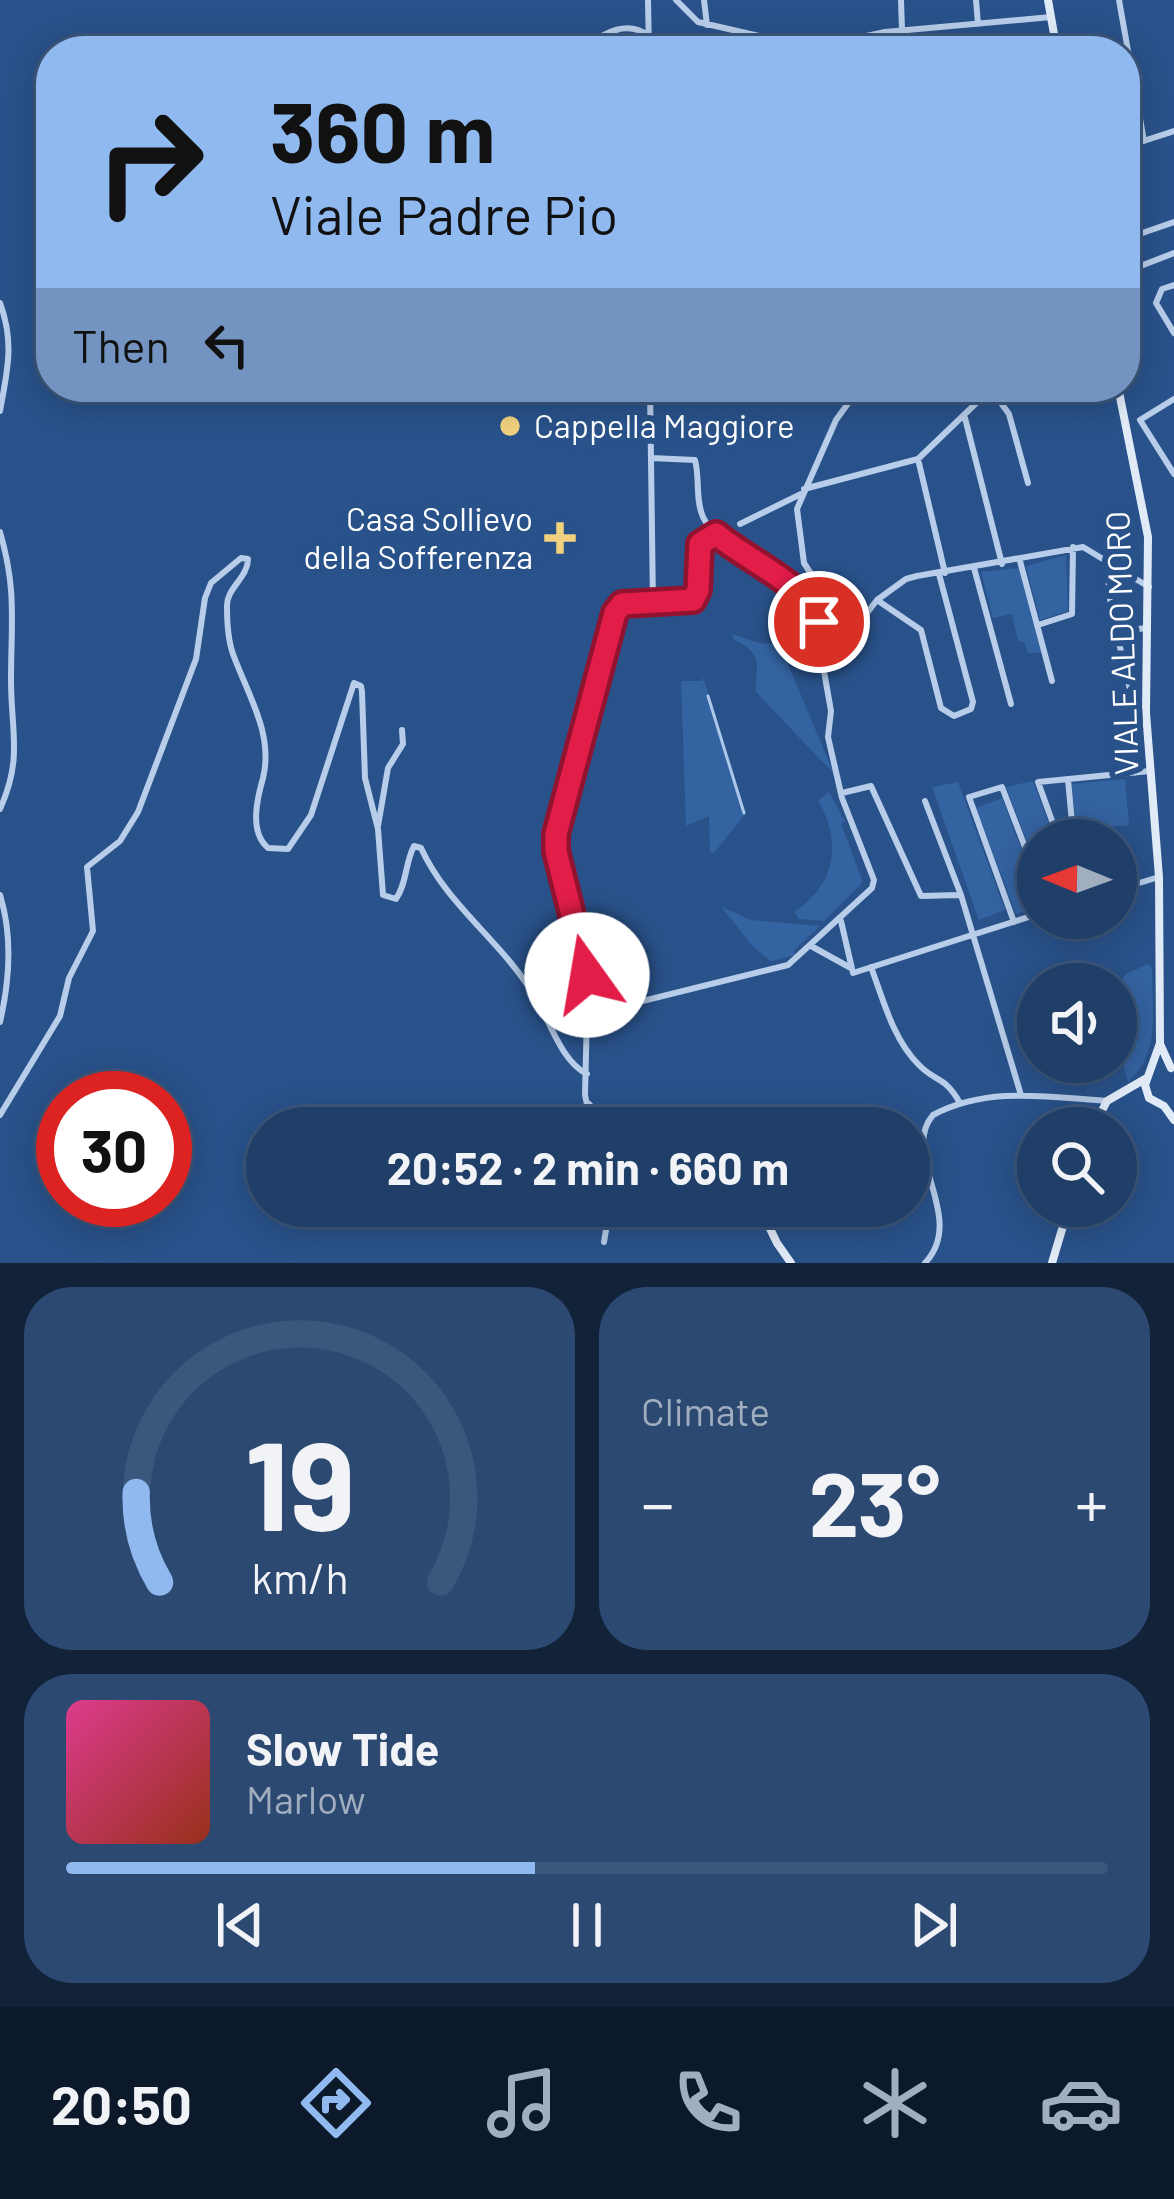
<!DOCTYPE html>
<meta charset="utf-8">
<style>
body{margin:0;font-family:Barlow,sans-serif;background:#2c4971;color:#f1f3f6;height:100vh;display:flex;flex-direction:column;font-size:45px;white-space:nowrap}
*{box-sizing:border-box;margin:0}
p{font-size:39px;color:#a1aec0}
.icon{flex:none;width:66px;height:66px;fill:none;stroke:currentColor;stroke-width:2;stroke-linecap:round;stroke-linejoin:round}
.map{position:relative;height:1263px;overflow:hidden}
.panel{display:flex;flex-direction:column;gap:24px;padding:24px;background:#112239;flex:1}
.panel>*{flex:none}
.banner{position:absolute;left:36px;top:36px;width:1104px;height:366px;border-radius:48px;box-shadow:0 6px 30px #0003,0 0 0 3px #3c577c;background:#90b9f0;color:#111;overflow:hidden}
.needle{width:78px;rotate:271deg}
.tools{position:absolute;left:1017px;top:819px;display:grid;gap:24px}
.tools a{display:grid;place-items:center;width:120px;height:120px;border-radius:50%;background:#1f3e68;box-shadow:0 6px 30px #0003,0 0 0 3px #3c577c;font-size:60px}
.speed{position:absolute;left:36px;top:1071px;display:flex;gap:24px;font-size:60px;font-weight:700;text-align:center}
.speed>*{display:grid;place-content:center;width:156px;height:156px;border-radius:50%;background:#1f3e68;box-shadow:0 6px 30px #0003,0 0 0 3px #3c577c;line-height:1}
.speed .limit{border:18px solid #d22;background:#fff;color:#111}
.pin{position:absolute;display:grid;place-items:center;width:102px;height:102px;color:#fff;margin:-51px;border:6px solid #fff;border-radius:50%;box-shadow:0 3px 12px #0007}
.me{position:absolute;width:132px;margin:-66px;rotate:347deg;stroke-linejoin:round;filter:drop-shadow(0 0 9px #0008)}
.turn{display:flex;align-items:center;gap:42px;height:252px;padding:0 36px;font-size:54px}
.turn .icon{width:156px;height:156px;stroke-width:2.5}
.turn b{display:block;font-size:84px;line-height:102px}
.then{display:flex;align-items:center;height:114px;padding:0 36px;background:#0003;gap:24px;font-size:45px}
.big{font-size:90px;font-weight:700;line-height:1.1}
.panel .tile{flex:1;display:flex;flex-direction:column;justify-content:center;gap:18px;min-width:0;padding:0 42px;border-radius:48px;background:#2c4971}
.panel .dial{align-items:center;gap:0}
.dial svg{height:312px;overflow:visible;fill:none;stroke:#3c577c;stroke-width:7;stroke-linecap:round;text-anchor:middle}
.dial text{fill:#f1f3f6;stroke:none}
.song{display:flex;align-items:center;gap:36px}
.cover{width:144px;height:144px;border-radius:18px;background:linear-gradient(135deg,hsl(330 70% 55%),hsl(10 70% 35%))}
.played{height:12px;border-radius:6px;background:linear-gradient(90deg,#90b9f0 45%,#3c577c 45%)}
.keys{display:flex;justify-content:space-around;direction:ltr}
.heat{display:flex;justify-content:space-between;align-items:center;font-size:66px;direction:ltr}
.panel .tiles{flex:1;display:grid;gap:24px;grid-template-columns:1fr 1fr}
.tile:last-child{grid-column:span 2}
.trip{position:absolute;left:246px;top:1107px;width:684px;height:120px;border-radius:60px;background:#1f3e68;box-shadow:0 6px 30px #0003,0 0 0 3px #3c577c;font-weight:700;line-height:120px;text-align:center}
.dock{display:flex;height:192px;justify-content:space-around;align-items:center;background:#0c192a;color:#a1aec0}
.dock .icon{width:84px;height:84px}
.dock .active{color:#90b9f0}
.dock b{font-size:54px;color:#f1f3f6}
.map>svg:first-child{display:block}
</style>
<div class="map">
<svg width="1174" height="1263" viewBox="0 0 1174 1263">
<rect width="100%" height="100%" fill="#29528a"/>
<!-- green -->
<path fill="#3463a1" d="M 1066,555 L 1068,611 L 1040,620 L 1026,566 Z
M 1019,568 L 1041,653 L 1028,653 L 1024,642 L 1018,641 L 1012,614 L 993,618 L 981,572 Z
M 732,634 L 759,643 L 780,645 L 834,774 L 756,692 C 755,662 766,656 733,639 Z
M 703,677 L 746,813 L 714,853 L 710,852 L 709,816 L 686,826 L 681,681 L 702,681 Z
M 1125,779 L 1129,825 L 1076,830 L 1072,784 Z
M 1033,781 L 1055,840 L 1038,840 L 1038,856 L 1033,858 L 1006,787 Z
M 958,782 L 1005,910 L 979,920 L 932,787 Z
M 829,792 L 845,822 L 841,824 L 863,882 L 824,921 L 799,919 L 794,912 C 835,885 843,842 818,801 Z
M 1002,798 L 1038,894 L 1038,907 L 1016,914 L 976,808 Z
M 721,906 L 750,920 L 820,926 L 794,950 L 795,955 L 771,961 L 753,947 Z
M 1148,964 L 1152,968 C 1152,1008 1161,1054 1128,1082 L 1122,1060 L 1132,1052 L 1119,984 L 1126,974 Z"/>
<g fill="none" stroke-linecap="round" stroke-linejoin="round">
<!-- stream -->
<path stroke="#acc7e9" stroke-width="3" d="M 708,696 L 744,813"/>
<!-- street -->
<path stroke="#b7cde9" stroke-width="6" d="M 648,0 L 649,51
M 676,0 L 698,22 L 811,48 L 885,32 L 1051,17
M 704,0 L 707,25
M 901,0 L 902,30
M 976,0 L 978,24
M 1119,0 L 1144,141
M 577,51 C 600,37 624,17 649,36
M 1125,147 L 1174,131
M 1125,226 L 1128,238
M 1125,239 L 1174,222
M 1125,272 L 1174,253
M 1174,285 L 1162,289 L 1156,303 L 1174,333
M 0,303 C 15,344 7,371 0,411
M 650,387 L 653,604
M 650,389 L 680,387
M 991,389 L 1009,414 L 1028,483
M 1174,399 L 1140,420 L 1174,474
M 965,418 L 1002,564
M 651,458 L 695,460 C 700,478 695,499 703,517 C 721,555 772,569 802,594 C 815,604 818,620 826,635 L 842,639 L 854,630 L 854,615 L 815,580 L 804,563 L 797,509 L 836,420 L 860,387
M 918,459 L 945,573
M 804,489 L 918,459 L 993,387
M 740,524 L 801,494
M 0,532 C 17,590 11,623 11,680 C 11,732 23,758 0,809
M 1020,561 L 1052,681
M 1109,563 C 1105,607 1124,653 1131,696 C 1136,721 1134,748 1135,773
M 974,568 L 1011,704
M 877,600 L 921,630 L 941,708 L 954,716 L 971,709 L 973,702 L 939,574
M 1038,625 L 1072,614 L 1073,547
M 1117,631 L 1148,628
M 819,643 L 854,644 L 865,631 L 867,613 L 877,600 L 906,579 L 917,576 L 1083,547 L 1149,587
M 354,683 L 361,686 L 362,692 L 365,778 L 378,829 L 383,895 L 396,899 C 407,883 405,863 414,846 L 421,848 C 448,907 503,942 535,997 C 550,1021 561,1061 587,1074
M 842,793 L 871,786 L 921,896 L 959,895
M 925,801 L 961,895 L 1021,1095
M 378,826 L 388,768 L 403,744 L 402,730
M 1059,840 L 1038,782 L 1150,771
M 1059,840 L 1072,823 L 1068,779
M 1116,890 L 1159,877
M 0,895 C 13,937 10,979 0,1022
M 841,921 L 853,973 L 1038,914
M 1014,922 L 969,797 L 1002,787 L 1038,881
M 811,946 L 849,967
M 871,967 C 883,999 893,1039 918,1064 C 936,1083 944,1075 960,1103
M 550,1024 L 788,965 L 872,888 L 874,880 L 842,798 L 828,737 L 831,711 L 819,643 L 826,635
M 589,1104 L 610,1128
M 0,1115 L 60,1016 L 69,978 L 93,931 L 87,867 L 120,841 L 138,812 L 196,659 L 205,598 L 211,583 L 241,558 L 248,559 C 248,578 226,588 227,607 C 227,622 228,640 233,654 C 247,693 274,734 263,778 C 257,799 249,832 268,848 L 288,849 L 311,815 L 354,683
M 592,1128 L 585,1095 L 588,975 L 556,851 L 556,834 L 615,613 L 622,604 L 691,602 L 697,591 L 700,544 L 716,534
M 596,1218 L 603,1216 L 603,1206
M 604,1242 L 610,1206
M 925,1263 C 968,1217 899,1155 933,1115 C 988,1086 1047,1097 1107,1101"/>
<!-- secondary -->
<path stroke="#e1ebf8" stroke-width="8" d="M 1048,0 L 1057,51
M 1118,387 L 1148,537 L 1146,713 L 1159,877 L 1160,1043 L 1145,1085 L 1149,1098 L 1164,1106 L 1174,1120
M 1160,1044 L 1171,1068
M 1093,1128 L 1107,1101 L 1145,1079
M 759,1206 L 777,1243 L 791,1263
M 1052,1263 L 1069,1206"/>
</g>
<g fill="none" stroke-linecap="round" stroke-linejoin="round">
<!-- route casing -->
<g stroke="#92132f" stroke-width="30">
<path id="route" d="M 587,975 L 556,851 L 556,834 L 615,613 L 622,604 L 693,600 L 698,590 L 700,544 L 716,534 C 748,561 806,584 819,622"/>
</g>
<!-- route -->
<use href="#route" stroke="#e11d48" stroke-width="21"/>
</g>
<!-- markers -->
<g fill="#f0d17e" stroke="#29528a" stroke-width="4.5">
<circle cx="510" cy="426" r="12"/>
<path d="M554 520h12v12h12v12h-12v12h-12v-12h-12v-12h12z"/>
</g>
<g text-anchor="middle" stroke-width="12" stroke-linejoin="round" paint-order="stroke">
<!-- poi labels -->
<g font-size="33" fill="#fff" stroke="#29528a" text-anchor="start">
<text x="534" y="438">Cappella Maggiore</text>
<text x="533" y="531" text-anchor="end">Casa Sollievo<tspan x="533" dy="38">della Sofferenza</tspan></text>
</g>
<!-- street labels -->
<g font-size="33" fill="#fff" stroke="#29528a">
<text transform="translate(1122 643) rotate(-92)" y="12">VIALE ALDO MORO</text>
</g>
</g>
</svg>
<div class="tools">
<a><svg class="needle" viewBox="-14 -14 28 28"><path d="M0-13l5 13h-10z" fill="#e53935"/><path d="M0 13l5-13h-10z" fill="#a1aec0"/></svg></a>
<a><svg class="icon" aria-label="sound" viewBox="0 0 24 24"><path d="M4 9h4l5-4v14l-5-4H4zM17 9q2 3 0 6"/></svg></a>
<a><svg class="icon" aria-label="search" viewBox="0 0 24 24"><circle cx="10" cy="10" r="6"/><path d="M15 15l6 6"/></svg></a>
</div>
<div class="speed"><div class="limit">30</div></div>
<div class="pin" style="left:819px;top:622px;background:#d93025"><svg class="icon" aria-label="arrive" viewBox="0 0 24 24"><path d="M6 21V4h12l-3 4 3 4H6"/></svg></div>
<svg class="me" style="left:587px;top:975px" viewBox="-20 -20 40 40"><circle r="19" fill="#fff"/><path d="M0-13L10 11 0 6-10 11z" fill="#e11d48"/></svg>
<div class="trip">20:52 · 2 min · 660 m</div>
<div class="banner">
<div class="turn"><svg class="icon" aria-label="right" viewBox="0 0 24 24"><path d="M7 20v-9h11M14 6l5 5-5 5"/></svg><div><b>360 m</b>Viale Padre Pio</div></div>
<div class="then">Then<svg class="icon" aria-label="left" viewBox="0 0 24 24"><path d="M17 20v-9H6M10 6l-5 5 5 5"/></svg></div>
</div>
</div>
<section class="panel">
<div class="tiles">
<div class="tile dial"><svg viewBox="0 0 100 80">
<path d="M14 69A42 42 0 1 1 86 69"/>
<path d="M14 69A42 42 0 0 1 8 46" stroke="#90b9f0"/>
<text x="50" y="56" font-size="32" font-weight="700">19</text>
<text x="50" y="72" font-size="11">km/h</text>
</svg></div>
<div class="tile"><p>Climate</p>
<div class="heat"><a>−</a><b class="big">23°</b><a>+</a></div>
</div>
<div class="tile">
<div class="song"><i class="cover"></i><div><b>Slow Tide</b><p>Marlow</p></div></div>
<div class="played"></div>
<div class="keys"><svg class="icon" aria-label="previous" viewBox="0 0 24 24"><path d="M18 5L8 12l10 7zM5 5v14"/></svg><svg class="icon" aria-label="pause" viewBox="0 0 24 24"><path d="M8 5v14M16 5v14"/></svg><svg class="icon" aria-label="next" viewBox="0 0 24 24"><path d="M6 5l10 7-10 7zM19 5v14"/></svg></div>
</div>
</div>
</section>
<nav class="dock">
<b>20:50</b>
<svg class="icon active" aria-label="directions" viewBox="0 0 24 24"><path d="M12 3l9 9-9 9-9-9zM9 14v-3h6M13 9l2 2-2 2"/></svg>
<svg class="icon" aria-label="music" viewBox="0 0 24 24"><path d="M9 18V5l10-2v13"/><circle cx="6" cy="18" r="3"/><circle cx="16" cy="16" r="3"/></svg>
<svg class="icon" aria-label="phone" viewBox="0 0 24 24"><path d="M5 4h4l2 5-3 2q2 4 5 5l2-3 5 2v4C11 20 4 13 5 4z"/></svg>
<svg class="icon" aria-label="climate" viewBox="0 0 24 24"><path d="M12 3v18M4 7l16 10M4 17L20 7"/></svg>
<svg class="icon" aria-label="car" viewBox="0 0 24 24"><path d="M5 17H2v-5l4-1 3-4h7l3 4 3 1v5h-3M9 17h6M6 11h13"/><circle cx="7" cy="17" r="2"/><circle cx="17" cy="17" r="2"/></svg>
</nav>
